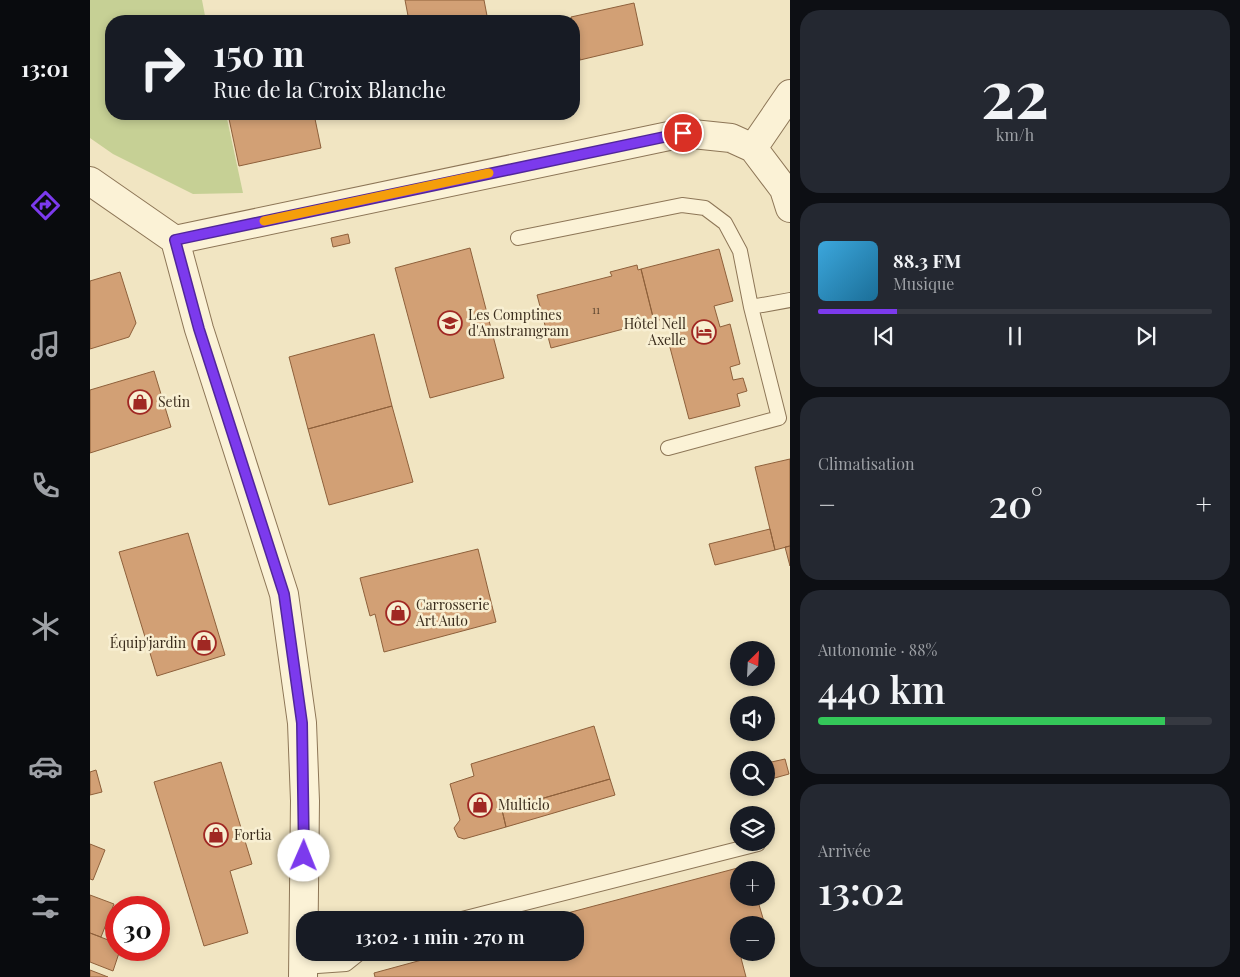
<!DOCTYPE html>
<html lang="fr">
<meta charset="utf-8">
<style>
body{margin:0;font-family:"Playfair Display",serif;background:#242831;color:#f1f3f6;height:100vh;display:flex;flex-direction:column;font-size:19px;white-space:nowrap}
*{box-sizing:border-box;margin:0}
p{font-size:16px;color:#9ea1a6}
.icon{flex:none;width:28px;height:28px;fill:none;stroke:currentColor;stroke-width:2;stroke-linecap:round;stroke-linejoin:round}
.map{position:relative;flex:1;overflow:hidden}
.details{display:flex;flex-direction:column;gap:10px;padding:10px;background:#0d0f14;width:450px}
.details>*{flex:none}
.banner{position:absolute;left:15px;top:15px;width:475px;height:105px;border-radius:20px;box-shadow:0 2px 8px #0003;background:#171b24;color:#f1f3f6;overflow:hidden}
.needle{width:32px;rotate:24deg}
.tools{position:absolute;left:640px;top:641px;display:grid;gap:10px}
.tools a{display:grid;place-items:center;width:45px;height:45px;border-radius:50%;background:#171b24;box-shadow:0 2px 8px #0003;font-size:25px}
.speed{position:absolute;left:15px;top:896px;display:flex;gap:10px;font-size:25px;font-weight:700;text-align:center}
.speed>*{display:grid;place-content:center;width:65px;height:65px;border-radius:50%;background:#171b24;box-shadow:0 2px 8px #0003;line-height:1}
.speed .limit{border:8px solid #d22;background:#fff;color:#111}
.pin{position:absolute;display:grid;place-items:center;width:42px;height:42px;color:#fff;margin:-21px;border:2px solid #fff;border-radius:50%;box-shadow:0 1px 5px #0007}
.me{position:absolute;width:55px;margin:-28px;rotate:1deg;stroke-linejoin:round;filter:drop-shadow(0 0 4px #0008)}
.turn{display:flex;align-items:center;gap:18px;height:105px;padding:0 25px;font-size:22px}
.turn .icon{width:65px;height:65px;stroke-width:2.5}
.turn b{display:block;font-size:35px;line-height:42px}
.big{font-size:38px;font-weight:600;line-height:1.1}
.details .card{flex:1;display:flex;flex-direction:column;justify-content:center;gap:8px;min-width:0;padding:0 18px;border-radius:20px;background:#242831}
.details .dial{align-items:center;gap:0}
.dial b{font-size:65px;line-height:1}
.song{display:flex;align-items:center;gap:15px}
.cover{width:60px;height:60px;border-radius:8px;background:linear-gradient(135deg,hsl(200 70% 55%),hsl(200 70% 35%))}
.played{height:5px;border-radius:2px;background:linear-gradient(90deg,#7c3aed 20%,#363941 20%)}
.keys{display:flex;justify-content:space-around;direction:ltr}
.heat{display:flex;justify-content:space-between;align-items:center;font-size:28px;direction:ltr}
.charge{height:8px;border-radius:4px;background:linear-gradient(90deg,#34c759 88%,#363941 0)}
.trip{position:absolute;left:206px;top:911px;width:288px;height:50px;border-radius:20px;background:#171b24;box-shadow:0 2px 8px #0003;font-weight:600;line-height:50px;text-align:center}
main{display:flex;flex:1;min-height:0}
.dock{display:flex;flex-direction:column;width:90px;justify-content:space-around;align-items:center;background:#090b0e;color:#9ea1a6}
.dock .icon{width:35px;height:35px}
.dock .selected{color:#7c3aed}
.dock b{font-size:22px;color:#f1f3f6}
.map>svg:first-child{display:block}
</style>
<main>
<nav class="dock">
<b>13:01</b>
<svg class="icon selected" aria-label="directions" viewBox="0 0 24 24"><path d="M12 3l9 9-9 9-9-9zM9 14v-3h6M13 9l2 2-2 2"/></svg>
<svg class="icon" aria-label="music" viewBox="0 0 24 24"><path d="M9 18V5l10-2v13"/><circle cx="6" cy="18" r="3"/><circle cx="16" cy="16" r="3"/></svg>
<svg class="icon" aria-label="phone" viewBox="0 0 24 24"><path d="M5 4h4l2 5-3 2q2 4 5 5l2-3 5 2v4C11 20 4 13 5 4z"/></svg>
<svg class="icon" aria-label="climate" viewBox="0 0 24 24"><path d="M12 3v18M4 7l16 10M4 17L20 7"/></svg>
<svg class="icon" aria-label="car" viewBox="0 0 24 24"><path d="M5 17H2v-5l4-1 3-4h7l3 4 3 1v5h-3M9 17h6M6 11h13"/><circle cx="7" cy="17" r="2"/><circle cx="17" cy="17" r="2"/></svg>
<svg class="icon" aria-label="filters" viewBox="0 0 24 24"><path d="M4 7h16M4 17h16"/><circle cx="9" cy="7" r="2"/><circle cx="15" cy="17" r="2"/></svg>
</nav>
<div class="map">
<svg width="700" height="977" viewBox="0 0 700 977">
<rect width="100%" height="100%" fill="#f1e5c2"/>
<!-- green -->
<path fill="#c6d095" d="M 0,0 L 112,0 L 116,21 L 21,21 L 21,114 L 136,114 L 153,193 L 103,194 L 23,154 L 0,138 Z"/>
<!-- building -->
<path fill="#d2a075" stroke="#8e603b" d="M 315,0 L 394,0 L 398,21 L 319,21 Z
M 544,3 L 553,45 L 490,60 L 484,21 L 481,21 L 481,17 Z
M 138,114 L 224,114 L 231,148 L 149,166 Z
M 338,114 L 357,114 L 338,118 Z
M 258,234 L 260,243 L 243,247 L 241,238 Z
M 380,248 L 414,378 L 340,398 L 305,268 Z
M 629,249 L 643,301 L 624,306 L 630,327 L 640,324 L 650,364 L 640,367 L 643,380 L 653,378 L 657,391 L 647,394 L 650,406 L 599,419 L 578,340 L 587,338 L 582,317 L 564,321 L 551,269 Z
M 547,265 L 548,270 L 551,269 L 564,321 L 461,348 L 447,295 L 522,276 L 520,272 Z
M 30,272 L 46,323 L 39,337 L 0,349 L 0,281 Z
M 284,334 L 302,406 L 218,429 L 199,357 Z
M 64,371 L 81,427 L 0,453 L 0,390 Z
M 302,406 L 323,482 L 239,505 L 218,429 Z
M 700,459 L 700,546 L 685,550 L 665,467 Z
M 680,529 L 685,550 L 625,565 L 619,544 Z
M 98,533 L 135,655 L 67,676 L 29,552 Z
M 700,546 L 700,566 L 695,547 Z
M 388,549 L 406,622 L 294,652 L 285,614 L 280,616 L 270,578 Z
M 504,726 L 520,779 L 412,810 L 416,827 L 374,839 L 368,837 L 364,828 L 370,820 L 360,784 L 384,776 L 381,764 Z
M 695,759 L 699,774 L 681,779 L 677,763 Z
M 131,762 L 162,864 L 140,871 L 158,933 L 114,946 L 64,782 Z
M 6,770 L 12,792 L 0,795 L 0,772 Z
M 520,779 L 525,795 L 416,827 L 412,810 Z
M 0,844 L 15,850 L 3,880 L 0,879 Z
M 659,865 L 660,870 L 649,870 L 649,898 L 667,898 L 675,925 L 649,925 L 649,952 L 668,952 L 651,958 L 656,977 L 285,977 L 284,973 L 361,952 L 485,952 L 485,920 L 451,920 Z
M 0,895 L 24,904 L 11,937 L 0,933 Z
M 676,930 L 682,949 L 676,950 Z
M 0,933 L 26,943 L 26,950 L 30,950 L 23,971 L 0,962 Z
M 0,970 L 18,977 L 0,977 Z"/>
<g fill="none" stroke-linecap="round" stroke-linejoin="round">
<!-- service casing -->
<g stroke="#8d7657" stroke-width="16">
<path id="service" d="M 428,238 L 592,205 L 615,208 L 635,223 L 650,251 L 661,307 L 689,418 L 578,448
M 661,307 L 700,300
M 368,920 L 668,844
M 213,967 L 256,964 L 271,952"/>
</g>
<!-- minor casing -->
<g stroke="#8d7657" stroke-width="30">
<path id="minor" d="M 663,148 L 694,189 L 700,208
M 0,181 L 85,240 L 109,329 L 194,594 L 212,723 L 215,801 L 213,977
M 85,240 L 593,133 L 641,138 L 663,148 L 700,94"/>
</g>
<!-- service -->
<use href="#service" stroke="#fbf2d6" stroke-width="14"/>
<!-- minor -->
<use href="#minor" stroke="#fbf2d6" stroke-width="28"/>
</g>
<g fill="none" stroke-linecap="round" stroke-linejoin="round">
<!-- route casing -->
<g stroke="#51269a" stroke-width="12">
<path id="route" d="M 214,856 L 212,723 L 194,594 L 109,329 L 85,240 L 593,133"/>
</g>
<!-- route -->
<use href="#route" stroke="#7c3aed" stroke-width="9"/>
<!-- slow -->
<path stroke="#f59e0b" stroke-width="9" d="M 174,221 L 399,173"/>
</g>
<!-- icons -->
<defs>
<g id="school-ring" transform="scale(1.25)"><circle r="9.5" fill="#f8efd2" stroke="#a02823" stroke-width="1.5"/><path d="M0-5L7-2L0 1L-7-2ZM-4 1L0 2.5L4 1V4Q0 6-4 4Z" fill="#a02823"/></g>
<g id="hotel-ring" transform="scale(1.25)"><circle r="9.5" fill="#f8efd2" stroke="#a02823" stroke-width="1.5"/><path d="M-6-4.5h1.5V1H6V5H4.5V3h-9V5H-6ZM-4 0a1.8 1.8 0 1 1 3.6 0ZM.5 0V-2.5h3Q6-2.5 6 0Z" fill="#a02823"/></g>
<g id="shop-ring" transform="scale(1.25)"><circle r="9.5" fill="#f8efd2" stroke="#a02823" stroke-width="1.5"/><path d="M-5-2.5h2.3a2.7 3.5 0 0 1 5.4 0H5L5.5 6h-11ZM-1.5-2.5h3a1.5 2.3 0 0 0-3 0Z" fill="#a02823"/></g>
</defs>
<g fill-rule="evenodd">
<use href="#school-ring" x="360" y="323"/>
<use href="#hotel-ring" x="614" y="332"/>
<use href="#shop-ring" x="50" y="402"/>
<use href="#shop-ring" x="308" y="613"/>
<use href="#shop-ring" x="114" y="643"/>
<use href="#shop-ring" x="390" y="805"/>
<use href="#shop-ring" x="126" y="835"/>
</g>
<g text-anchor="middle" stroke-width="5" stroke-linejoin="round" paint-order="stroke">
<!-- number labels -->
<g font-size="11" fill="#614a33">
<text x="506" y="314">11</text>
</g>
<!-- poi labels -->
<g font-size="14" fill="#3b2d1d" stroke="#f8efd2" text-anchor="start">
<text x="378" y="320">Les Comptines<tspan x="378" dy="16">d'Amstramgram</tspan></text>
<text x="596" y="329" text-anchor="end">Hôtel Nell<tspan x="596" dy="16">Axelle</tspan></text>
<text x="68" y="407">Setin</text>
<text x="326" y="610">Carrosserie<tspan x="326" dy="16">Art Auto</tspan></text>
<text x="96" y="648" text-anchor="end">Équip'jardin</text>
<text x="408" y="810">Multiclo</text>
<text x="144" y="840">Fortia</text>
</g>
</g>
</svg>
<div class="tools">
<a><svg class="needle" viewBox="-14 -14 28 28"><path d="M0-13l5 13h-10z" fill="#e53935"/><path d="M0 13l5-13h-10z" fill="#9ea1a6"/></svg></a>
<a><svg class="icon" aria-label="sound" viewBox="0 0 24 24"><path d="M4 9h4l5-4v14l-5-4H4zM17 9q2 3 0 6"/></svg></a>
<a><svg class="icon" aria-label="search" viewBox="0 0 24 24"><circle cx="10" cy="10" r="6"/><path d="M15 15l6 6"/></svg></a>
<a><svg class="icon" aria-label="layers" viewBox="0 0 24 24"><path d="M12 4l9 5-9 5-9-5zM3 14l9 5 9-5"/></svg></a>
<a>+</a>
<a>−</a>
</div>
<div class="speed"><div class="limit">30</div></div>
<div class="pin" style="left:593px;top:133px;background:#d93025"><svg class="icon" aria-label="arrive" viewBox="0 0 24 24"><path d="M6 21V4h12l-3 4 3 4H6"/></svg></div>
<svg class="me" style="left:214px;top:856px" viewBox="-20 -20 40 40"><circle r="19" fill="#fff"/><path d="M0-13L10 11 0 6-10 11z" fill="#7c3aed"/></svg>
<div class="trip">13:02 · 1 min · 270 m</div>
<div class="banner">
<div class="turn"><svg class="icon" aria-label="right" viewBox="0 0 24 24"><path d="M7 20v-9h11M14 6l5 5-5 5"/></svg><div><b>150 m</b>Rue de la Croix Blanche</div></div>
</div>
</div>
<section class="details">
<div class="card dial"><b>22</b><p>km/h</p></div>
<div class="card">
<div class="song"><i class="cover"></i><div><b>88.3 FM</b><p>Musique</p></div></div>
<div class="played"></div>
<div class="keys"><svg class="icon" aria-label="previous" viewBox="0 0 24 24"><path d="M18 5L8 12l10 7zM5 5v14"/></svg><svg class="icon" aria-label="pause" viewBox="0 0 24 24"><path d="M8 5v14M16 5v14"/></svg><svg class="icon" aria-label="next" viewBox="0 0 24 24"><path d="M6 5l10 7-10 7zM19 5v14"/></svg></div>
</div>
<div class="card"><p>Climatisation</p>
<div class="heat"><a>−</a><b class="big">20°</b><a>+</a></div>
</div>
<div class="card"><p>Autonomie · 88%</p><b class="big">440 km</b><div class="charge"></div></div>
<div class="card"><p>Arrivée</p><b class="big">13:02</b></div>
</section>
</main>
